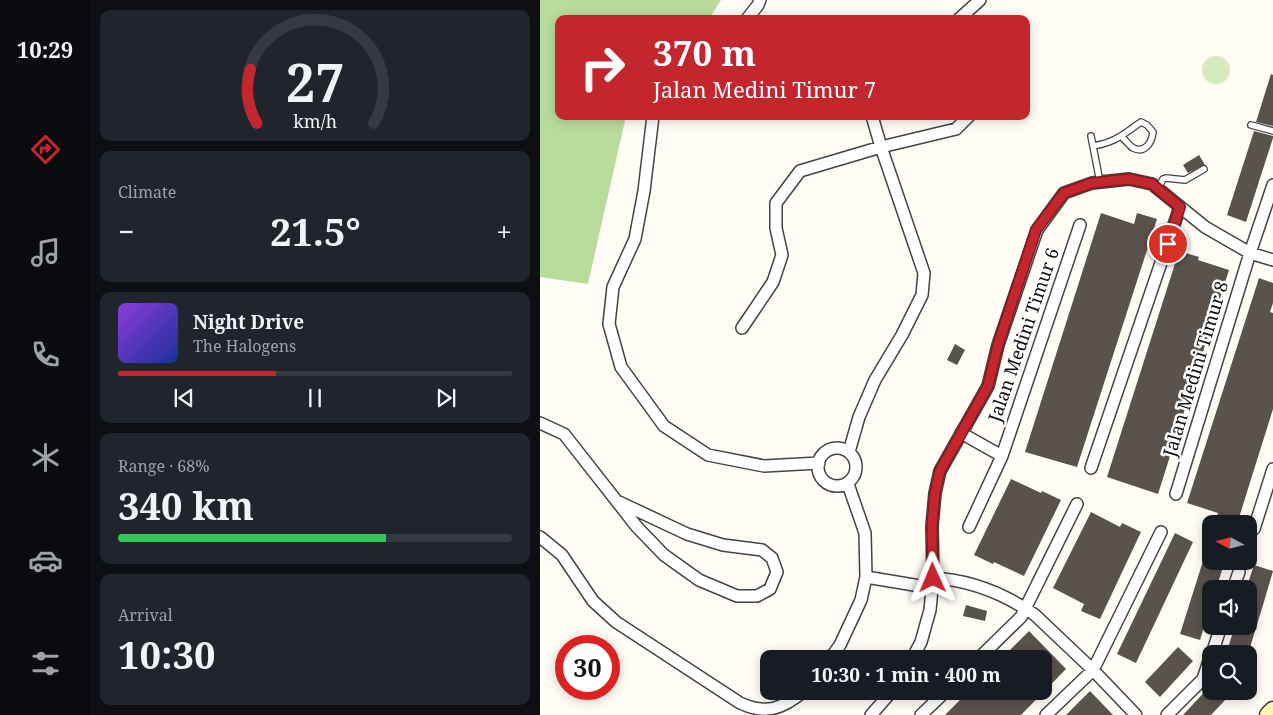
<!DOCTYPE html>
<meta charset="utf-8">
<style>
body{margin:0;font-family:"Noto Serif",serif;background:#20242c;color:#f1f3f6;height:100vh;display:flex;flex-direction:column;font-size:19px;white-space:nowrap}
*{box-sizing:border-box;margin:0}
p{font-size:16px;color:#9ea1a6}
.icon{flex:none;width:28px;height:28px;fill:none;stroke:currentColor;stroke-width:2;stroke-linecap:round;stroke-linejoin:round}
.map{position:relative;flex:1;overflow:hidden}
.side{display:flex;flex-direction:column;gap:10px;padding:10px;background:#0d0f14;width:450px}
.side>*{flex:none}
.hud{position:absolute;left:15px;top:15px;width:475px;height:105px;border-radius:10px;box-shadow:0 2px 12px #0003;background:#c4262e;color:#fff;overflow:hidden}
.needle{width:32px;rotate:277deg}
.buttons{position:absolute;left:662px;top:515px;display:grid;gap:10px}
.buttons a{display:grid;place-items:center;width:55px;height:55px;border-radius:10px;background:#171b24;box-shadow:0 2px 12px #0003;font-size:25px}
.speed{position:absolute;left:15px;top:635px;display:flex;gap:10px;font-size:25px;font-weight:700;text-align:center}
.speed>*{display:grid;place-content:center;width:65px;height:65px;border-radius:50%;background:#171b24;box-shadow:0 2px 12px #0003;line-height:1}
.speed .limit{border:8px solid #d22;background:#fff;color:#111}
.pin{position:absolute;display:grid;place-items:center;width:42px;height:42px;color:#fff;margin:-21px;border:2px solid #fff;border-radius:50%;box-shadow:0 1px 5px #0007}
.me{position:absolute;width:55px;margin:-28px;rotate:359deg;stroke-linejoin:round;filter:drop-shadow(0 0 4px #0008)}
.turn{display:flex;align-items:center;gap:18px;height:105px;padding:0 15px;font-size:22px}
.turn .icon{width:65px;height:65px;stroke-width:2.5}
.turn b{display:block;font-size:35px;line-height:42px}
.big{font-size:38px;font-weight:700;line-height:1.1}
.side .widget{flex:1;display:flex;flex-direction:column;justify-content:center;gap:8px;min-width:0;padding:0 18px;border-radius:10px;background:#20242c}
.side .dial{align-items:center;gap:0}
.dial svg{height:130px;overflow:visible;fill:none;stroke:#363941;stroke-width:7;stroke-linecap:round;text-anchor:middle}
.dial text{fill:#f1f3f6;stroke:none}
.song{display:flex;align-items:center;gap:15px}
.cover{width:60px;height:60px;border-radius:8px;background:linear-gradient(135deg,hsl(270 70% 55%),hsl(230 70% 35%))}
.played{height:5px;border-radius:2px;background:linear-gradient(90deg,#c4262e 40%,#363941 40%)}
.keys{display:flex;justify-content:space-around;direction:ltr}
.heat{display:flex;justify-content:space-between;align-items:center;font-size:28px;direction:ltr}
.charge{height:8px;border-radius:4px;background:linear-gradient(90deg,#34c759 68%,#363941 0)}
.trip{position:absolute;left:220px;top:650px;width:292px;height:50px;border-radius:10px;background:#171b24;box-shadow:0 2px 12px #0003;font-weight:700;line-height:50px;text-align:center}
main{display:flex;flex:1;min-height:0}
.dock{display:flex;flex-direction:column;width:90px;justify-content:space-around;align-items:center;background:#090b0e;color:#9ea1a6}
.dock .icon{width:35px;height:35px}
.dock .on{color:#c4262e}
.dock b{font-size:22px;color:#f1f3f6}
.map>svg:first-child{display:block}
</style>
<main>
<nav class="dock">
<b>10:29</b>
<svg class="icon on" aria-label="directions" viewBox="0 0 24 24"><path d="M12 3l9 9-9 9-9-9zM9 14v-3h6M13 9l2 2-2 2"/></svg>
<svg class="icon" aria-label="music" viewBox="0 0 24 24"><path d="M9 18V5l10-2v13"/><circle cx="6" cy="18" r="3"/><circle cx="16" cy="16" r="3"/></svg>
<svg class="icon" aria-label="phone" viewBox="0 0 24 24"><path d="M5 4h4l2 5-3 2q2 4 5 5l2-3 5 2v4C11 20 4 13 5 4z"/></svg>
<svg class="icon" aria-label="climate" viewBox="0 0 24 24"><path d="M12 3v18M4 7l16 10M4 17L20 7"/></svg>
<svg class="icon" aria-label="car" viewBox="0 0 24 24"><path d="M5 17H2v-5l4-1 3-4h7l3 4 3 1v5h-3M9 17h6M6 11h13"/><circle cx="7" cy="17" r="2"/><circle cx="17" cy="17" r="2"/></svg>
<svg class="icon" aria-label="filters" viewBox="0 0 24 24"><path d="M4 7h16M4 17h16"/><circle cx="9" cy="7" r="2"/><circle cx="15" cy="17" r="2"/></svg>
</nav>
<section class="side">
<div class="widget dial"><svg viewBox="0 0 100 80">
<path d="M14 69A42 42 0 1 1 86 69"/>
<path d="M14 69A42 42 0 0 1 10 36" stroke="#c4262e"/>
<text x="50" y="56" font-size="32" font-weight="700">27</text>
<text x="50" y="72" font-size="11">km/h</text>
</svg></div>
<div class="widget"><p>Climate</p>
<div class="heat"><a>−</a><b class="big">21.5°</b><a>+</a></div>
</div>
<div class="widget">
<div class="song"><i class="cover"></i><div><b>Night Drive</b><p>The Halogens</p></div></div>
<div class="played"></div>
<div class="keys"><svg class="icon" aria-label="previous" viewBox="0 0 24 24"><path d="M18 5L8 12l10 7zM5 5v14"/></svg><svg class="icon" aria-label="pause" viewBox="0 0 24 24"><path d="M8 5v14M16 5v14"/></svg><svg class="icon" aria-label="next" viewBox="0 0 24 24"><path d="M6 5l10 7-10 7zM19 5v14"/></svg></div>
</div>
<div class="widget"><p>Range · 68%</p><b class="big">340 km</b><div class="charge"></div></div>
<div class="widget"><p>Arrival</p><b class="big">10:30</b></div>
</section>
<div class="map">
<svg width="733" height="715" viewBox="0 0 733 715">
<rect width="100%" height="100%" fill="#fffdf5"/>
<!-- green -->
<path fill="#d5ebbd" d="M662 70a14 14 0 1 1 28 0a14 14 0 1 1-28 0Z"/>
<!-- forest -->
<path fill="#b9dc9c" d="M 0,0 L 181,0 L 169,19 L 19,19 L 19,116 L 86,116 L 48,284 L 0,277 Z"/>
<!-- building -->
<path fill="#5a524d" d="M 731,74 L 733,75 L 733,126 L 716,122 Z
M 714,131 L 733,136 L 733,138 L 706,222 L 687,215 Z
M 659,155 L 665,165 L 648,173 L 643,165 Z
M 561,213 L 594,224 L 597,213 L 617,219 L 537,467 L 485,452 Z
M 639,251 L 659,257 L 658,260 L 689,270 L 618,494 L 567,477 Z
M 719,278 L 733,283 L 733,303 L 730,312 L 733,313 L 733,409 L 697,524 L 675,524 L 678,513 L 647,503 Z
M 415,344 L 425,350 L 417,365 L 407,360 Z
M 471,479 L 501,493 L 502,491 L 521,500 L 484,576 L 454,562 L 453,564 L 434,555 Z
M 551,512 L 580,527 L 582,523 L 601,532 L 560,619 L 541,611 L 544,604 L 513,588 Z
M 635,533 L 653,542 L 596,663 L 577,654 Z
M 669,542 L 671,542 L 671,561 L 685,561 L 676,589 L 671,589 L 671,604 L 660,640 L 640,634 Z
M 714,565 L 733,571 L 723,605 L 708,654 L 686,654 L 695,626 L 709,626 L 709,589 L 706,589 Z
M 426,605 L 447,611 L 445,621 L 423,616 Z
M 489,631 L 526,669 L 481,715 L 405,715 L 429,691 L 504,691 L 504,659 L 461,659 Z
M 638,647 L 653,661 L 620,697 L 605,682 Z
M 671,685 L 671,691 L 680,691 L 687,698 L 671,715 L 643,715 Z
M 550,691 L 573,715 L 526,715 Z"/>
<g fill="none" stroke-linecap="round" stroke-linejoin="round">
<!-- lane casing -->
<g stroke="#444" stroke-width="8">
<path id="lane" d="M 711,125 L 733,131
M 551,136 L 560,182
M 553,146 C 576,142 582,135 601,122 L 607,125 L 613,132 C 612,142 605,154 593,148 C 589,145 585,140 581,136
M 618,189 L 623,179 L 626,178 L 645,180 L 664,169"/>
</g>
<!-- street casing -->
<g stroke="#444" stroke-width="14">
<path id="street" d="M 207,19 L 218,5 L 220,0
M 419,19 L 440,0
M 113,116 L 104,191 L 95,239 L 73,287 L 69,324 L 81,367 L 124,426 L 168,455 L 224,466 L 279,463
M 202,328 L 233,282 L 242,255 L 236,228 L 236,203 L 260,171 L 341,147 L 416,129 L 429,116
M 0,423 L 24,434 L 97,527 L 124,555 L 159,580 L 197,596 L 217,596 L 230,589 L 237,572 L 232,558 L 222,550 L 183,545 L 147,534 L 79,502
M 421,433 L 462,456
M278 467a19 19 0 1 1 38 0a19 19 0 1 1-38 0Z
M 309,452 L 319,417 L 335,380 L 362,335 L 382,295 L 384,273 L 341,147 L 332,116
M 551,468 L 640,207
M 636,494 L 710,253 L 733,185
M 429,527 L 462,456 L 540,225
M 714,529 L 733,469
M 0,537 L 22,555 L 53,601 L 76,622 L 200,703 C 226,715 242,709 264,691
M 326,577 L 392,588
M 393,578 C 430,580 465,594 495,615 L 553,670 L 596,715
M 693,589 L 699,572
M 672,654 L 681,626
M 290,659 L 300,645 L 321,600 L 326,577 L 325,533 L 308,484
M 372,659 L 381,642 L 390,610 L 393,578 L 392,526 L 395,493 L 400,471 L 448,386 L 458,345 L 497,230 L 524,193 L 552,183 L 589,179 L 612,184 L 665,227 L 710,253 L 733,260
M 438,659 L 481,617 L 537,504
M 331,715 L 352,691
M 381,715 L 406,691
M 506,715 L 553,670 L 621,532
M 627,715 L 663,679 L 671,655"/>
</g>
<!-- secondary casing -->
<g stroke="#333" stroke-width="19">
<path id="secondary" d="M 728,715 L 733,710"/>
</g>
<!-- lane -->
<use href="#lane" stroke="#fff" stroke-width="5.5"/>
<!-- street -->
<use href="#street" stroke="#fff" stroke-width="11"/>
<!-- secondary -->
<use href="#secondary" stroke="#fff6b0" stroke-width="16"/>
</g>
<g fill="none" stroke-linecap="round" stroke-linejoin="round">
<!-- route casing -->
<g stroke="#7f191e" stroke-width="12">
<path id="route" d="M 393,578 L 392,526 L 395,493 L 400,471 L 448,386 L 458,345 L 496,230 L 524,193 L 552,183 L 589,179 L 612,184 L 640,207 L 628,244"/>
</g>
<!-- route -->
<use href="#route" stroke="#c4262e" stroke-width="9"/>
</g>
<g text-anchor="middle" stroke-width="5" stroke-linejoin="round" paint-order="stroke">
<!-- street labels -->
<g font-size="18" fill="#111" stroke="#fff">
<text transform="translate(484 335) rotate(-71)" y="6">Jalan Medini Timur 6</text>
<text transform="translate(656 369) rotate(-73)" y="6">Jalan Medini Timur 8</text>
</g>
</g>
</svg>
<div class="buttons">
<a><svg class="needle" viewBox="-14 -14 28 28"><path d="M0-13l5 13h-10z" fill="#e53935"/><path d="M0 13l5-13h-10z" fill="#9ea1a6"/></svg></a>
<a><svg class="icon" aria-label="sound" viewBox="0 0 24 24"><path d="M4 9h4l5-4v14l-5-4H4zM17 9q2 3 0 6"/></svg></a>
<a><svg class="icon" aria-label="search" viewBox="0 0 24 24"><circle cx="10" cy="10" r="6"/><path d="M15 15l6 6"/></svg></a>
</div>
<div class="speed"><div class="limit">30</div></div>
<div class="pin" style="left:628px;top:244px;background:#d93025"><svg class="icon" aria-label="arrive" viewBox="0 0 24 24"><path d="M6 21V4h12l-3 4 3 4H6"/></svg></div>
<svg class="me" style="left:393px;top:578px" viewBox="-20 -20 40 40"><path d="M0-17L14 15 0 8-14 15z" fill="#c4262e" stroke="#fff" stroke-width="4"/></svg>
<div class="trip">10:30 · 1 min · 400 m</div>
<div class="hud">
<div class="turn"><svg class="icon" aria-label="right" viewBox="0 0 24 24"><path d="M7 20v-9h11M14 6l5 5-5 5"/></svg><div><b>370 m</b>Jalan Medini Timur 7</div></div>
</div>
</div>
</main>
